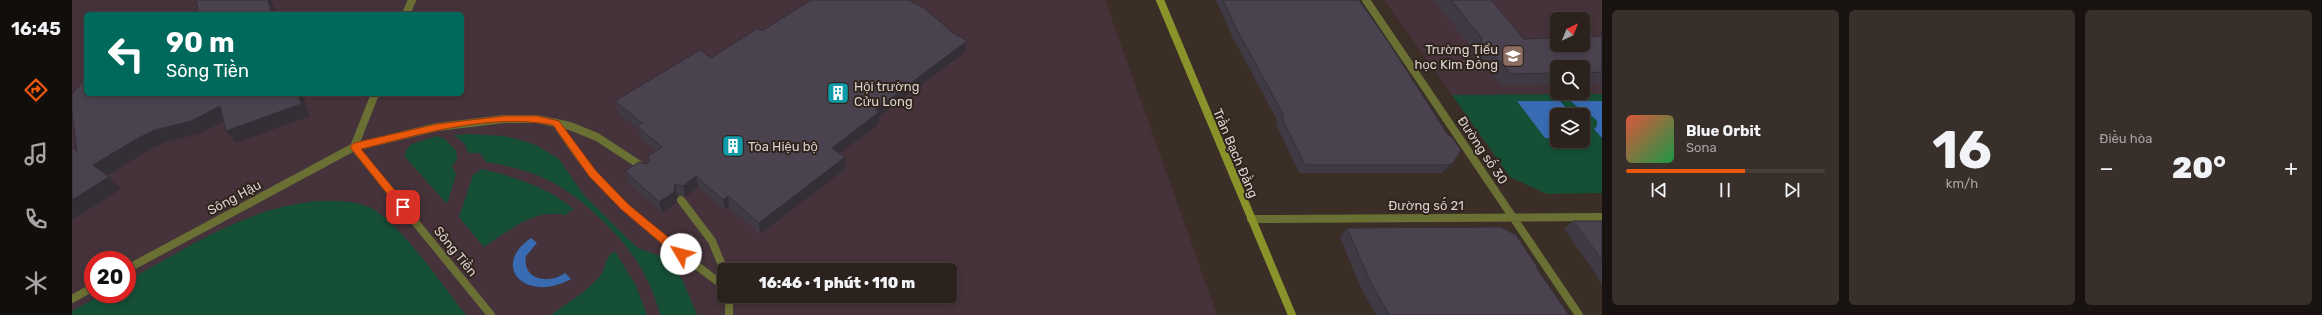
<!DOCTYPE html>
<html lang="vi">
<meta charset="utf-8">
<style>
body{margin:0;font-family:Rubik,sans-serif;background:#382f2a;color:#f1f3f6;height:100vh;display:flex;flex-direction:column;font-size:15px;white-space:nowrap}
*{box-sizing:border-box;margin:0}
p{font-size:13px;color:#a6a4a4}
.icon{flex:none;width:22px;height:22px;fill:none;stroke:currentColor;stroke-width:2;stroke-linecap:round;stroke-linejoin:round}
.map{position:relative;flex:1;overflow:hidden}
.panel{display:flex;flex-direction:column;gap:10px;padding:10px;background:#181310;width:720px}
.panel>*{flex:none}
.guide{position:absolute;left:12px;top:12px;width:380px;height:84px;border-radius:6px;box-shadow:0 2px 6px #0003,0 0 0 1px #483f3b;background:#00695c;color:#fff;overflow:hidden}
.needle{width:26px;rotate:43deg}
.fabs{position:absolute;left:1478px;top:12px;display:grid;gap:8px}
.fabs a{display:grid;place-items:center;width:40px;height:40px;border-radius:6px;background:#2c221d;box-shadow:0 2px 6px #0003,0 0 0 1px #483f3b;font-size:20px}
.speed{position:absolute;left:12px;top:251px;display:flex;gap:8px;font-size:20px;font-weight:700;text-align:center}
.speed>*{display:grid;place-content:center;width:52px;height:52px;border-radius:50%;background:#2c221d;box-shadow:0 2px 6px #0003,0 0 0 1px #483f3b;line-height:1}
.speed .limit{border:6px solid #d22;background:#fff;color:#111}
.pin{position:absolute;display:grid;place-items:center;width:34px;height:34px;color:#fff;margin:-17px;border-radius:8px;box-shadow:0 2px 6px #0006}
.me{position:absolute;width:44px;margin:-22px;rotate:307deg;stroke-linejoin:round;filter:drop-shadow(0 0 3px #0008)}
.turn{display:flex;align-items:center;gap:14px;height:84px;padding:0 16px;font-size:18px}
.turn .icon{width:52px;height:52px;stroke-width:2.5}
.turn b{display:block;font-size:28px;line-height:34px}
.big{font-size:30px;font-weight:800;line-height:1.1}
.panel .card{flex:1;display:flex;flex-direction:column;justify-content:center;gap:6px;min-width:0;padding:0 14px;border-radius:6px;background:#382f2a}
.panel .dial{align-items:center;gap:0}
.dial b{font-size:52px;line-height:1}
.song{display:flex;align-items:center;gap:12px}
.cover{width:48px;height:48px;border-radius:6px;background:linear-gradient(135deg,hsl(10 70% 55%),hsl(140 70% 35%))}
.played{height:4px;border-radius:2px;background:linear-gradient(90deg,#ea580c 60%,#483f3b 60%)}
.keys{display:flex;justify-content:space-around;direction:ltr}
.heat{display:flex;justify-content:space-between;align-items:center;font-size:22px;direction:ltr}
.panel .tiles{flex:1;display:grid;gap:10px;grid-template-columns:repeat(3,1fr)}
.trip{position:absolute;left:645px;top:263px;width:240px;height:40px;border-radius:6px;background:#2c221d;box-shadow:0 2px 6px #0003,0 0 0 1px #483f3b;font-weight:800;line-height:40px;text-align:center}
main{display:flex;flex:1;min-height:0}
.tabs{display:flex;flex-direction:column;width:72px;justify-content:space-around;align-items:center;background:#120e0c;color:#a6a4a4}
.tabs .icon{width:28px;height:28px}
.tabs .selected{color:#ea580c}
.tabs b{font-size:18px;color:#f1f3f6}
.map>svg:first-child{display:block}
</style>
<main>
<nav class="tabs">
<b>16:45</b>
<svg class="icon selected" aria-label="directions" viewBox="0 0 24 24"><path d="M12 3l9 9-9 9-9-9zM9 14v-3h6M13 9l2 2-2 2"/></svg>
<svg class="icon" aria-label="music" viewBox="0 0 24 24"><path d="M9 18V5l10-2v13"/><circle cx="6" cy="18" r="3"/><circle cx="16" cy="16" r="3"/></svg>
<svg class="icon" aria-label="phone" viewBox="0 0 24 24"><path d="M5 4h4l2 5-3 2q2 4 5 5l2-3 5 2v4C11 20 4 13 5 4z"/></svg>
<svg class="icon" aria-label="climate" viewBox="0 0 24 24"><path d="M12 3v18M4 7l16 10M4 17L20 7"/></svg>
</nav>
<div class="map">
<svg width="1530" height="315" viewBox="0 0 1530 315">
<rect width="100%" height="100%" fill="#3a2e27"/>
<!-- education -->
<path fill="#45323a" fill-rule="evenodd" d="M 0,0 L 1033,0 L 1145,315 L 0,315 ZM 14,14 L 390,14 L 390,94 L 14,94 ZM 21,260 L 55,260 L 55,294 L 21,294 ZM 652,270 L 878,270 L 878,296 L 652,296 Z
M 1312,0 L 1530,0 L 1530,94 L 1380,95 ZM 1485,19 L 1511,19 L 1511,45 L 1485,45 ZM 1485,67 L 1511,67 L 1511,93 L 1485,93 Z"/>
<!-- green -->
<path fill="#154f36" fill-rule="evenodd" d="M 1530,94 L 1530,193 L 1475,194 L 1438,177 L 1380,95 ZM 1485,115 L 1511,115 L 1511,141 L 1485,141 Z
M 399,134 L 432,136 L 448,140 L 464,145 L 487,159 L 511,194 L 550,233 L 566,248 L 591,257 L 601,266 L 611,281 L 625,315 L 588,315 C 578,276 559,248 531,221 C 494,185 465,170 414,162 L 408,153 L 396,153 L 393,144 L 382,135 Z
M 365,136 L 373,139 L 384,151 L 385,159 L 380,167 L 384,174 L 375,204 L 333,157 L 334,150 L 340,144 Z
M 410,169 C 443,177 475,187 502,209 L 493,215 C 462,208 437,231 412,247 L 387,217 L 401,175 Z
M 245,201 C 263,201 283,200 299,208 C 329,224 371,286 394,315 L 0,315 L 0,311 L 31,294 L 55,294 L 55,281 C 117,247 173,208 245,201 Z
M 543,251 L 564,286 L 575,315 L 479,315 C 495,303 515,292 528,276 C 536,266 531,259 543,251 Z"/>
<!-- water -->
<path fill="#396bb3" d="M 1445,101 L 1488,101 L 1495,109 L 1492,115 L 1485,115 L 1485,138 L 1473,138 Z
M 1499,101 L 1530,101 L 1530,138 L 1522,129 L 1525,126 L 1525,121 C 1517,111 1506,110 1499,101 Z
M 459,238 L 465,243 L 454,256 C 450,280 477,285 493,273 L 499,279 C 453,304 418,266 459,238 Z"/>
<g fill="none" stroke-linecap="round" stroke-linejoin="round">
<!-- lane -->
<path stroke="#6a7034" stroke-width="8" d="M 334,14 L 340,0
M 484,123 C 496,141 508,159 522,175 C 560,218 606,252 652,286
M 282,147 L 419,315
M 282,147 L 303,94
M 609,200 L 640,241 L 652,270
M 55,269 L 282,147 L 365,127 L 432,119 L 465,119 L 498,126 L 525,137 L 574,169
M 657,296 L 657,315
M 0,299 L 21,287"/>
<!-- street -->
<path stroke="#6a7034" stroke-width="8" d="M 1294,0 L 1507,315
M 1179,219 L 1530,217"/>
<!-- secondary -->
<path stroke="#8a9329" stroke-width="8" d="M 1088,0 L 1220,315"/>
</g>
<!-- wall -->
<path fill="#403a44" d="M 1144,0 L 1287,0 L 1381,163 L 1374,171 L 1370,173 L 1227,173 L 1204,124 L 1206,122 L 1160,36 Z
M 1362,0 L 1419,0 L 1452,39 L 1530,36 L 1530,83 L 1511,84 L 1511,67 L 1485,67 L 1485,84 L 1429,85 L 1400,51 L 1401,49 Z
M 690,31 L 893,52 L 807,117 L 807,124 L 768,153 L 773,157 L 773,169 L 688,234 L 657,207 L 653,210 L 626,187 L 613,197 L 606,195 L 604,203 L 590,213 L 556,183 L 553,171 L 575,164 L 584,151 L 568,137 L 566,129 L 547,113 L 543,101 L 639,58 Z
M 1501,221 L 1530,221 L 1530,285 L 1520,268 L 1492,229 Z
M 1275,228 L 1466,268 L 1465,269 L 1497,315 L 1304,315 L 1289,288 L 1268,237 Z"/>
<!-- shaded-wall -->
<path fill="#342f37" d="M 196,0 L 199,0 L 204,14 L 200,14 Z
M 895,41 L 893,52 L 807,117 L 807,124 L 760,159 L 760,148 L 803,110 Z
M 226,94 L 230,94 L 238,116 L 164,143 L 154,131 Z
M 148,106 L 158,118 L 129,133 L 94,142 L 79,149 L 33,177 L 21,165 L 68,137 L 83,130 Z
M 773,157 L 773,169 L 688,234 L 687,223 Z
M 1381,163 L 1374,171 L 1370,173 L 1377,165 Z
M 624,176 L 626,187 L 613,197 L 611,186 Z
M 37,177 L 49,189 L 0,220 L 0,200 Z
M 603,184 L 606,195 L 604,203 L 590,213 L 587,202 Z
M 656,196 L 657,207 L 653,210 L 651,200 Z"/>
<!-- building -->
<path fill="#4a434f" stroke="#342f37" d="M 124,0 L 196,0 L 200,14 L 127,14 Z
M 739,0 L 837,0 L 852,8 L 880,32 L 895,41 L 803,110 L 807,112 L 760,148 L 773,157 L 687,223 L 656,196 L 651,200 L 624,176 L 611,186 L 603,184 L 602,192 L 587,202 L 553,171 L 567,162 L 575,164 L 578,160 L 576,156 L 590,147 L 565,126 L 570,123 L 543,101 L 628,50 L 639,58 L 686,28 L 690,31 Z
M 1151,0 L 1287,0 L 1319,46 L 1376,135 L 1379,136 L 1389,150 L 1381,163 L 1377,165 L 1233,165 L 1209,116 L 1212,116 L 1164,28 Z
M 1379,0 L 1419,0 L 1452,39 L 1485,38 L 1485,45 L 1511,45 L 1511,37 L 1530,36 L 1530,72 L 1511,73 L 1511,67 L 1485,67 L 1485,73 L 1439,74 L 1408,40 L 1411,40 Z
M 14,79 L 14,94 L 226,94 L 229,104 L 154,131 L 148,106 L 119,121 L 83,130 L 68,137 L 21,165 L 37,177 L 0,200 L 0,147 L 5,152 L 0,112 L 0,94 L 12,80 Z
M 1501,221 L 1530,221 L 1530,261 L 1530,260 Z
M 1429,227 L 1444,235 L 1466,268 L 1464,267 L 1497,315 L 1317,315 L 1297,279 L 1275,228 Z"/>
<!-- route -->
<path fill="#ea580c" stroke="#983908" d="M 432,116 L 465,116 L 487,121 L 524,171 L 557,205 L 613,251 L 613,257 L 606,257 L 550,210 L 517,176 L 481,125 C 417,113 351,134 289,149 L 334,204 L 336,207 L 331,211 L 328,210 L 278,147 L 282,143 L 365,124 Z"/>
<!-- icons -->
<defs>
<g id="school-square" transform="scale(1.15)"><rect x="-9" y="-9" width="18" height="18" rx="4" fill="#8d6e63" stroke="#30241d"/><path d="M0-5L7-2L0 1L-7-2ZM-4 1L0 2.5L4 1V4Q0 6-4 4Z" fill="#fff"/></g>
<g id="building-square" transform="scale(1.15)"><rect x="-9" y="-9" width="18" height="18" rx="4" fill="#0f9aa8" stroke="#30241d"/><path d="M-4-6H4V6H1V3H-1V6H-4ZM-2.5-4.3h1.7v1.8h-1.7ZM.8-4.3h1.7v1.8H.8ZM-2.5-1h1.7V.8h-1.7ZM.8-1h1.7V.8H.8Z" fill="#fff"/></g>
</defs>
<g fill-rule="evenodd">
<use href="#school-square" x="1441" y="56"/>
<use href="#building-square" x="766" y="93"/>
<use href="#building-square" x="661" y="146"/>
</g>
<g text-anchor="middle" stroke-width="4" stroke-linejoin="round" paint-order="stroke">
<!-- poi labels -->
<g font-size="13" fill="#d9d1cd" stroke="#30241d" text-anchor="start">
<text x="1426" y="54" text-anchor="end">Trường Tiểu<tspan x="1426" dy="15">học Kim Đồng</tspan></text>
<text x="782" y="91">Hội trường<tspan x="782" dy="15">Cửu Long</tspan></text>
<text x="676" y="151">Tòa Hiệu bộ</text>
</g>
<!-- street labels -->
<g font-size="13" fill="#d9d1cd" stroke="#30241d">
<text transform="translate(1411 150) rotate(56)" y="5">Đường số 30</text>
<text transform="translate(1164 153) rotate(67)" y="5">Trần Bạch Đằng</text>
<text transform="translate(162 197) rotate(-28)" y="5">Sông Hậu</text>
<text x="1354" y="210">Đường số 21</text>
<text transform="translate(384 251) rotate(51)" y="5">Sông Tiền</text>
</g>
</g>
</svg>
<div class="fabs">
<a><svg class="needle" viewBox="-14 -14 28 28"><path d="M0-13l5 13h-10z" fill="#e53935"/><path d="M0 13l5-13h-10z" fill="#a6a4a4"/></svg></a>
<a><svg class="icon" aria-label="search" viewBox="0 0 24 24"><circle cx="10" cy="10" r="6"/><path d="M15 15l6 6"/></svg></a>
<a><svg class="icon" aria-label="layers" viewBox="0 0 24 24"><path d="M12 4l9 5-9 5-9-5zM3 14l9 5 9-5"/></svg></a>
</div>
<div class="speed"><div class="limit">20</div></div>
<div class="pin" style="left:331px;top:207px;background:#d93025"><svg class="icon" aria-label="arrive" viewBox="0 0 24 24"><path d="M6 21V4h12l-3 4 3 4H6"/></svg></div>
<svg class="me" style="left:609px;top:254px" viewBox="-20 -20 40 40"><circle r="19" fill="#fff"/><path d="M0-13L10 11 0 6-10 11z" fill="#ea580c"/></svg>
<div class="trip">16:46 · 1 phút · 110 m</div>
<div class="guide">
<div class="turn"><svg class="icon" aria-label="left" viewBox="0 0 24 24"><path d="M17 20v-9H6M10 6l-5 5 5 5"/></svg><div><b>90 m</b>Sông Tiền</div></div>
</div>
</div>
<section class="panel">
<div class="tiles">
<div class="card">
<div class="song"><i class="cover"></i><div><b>Blue Orbit</b><p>Sona</p></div></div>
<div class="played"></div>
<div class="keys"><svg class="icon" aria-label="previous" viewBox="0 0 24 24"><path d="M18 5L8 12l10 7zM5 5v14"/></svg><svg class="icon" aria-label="pause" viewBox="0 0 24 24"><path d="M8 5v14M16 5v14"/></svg><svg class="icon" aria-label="next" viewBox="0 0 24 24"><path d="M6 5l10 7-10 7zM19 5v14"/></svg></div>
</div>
<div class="card dial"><b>16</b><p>km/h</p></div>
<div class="card"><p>Điều hòa</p>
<div class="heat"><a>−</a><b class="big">20°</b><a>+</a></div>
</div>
</div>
</section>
</main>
